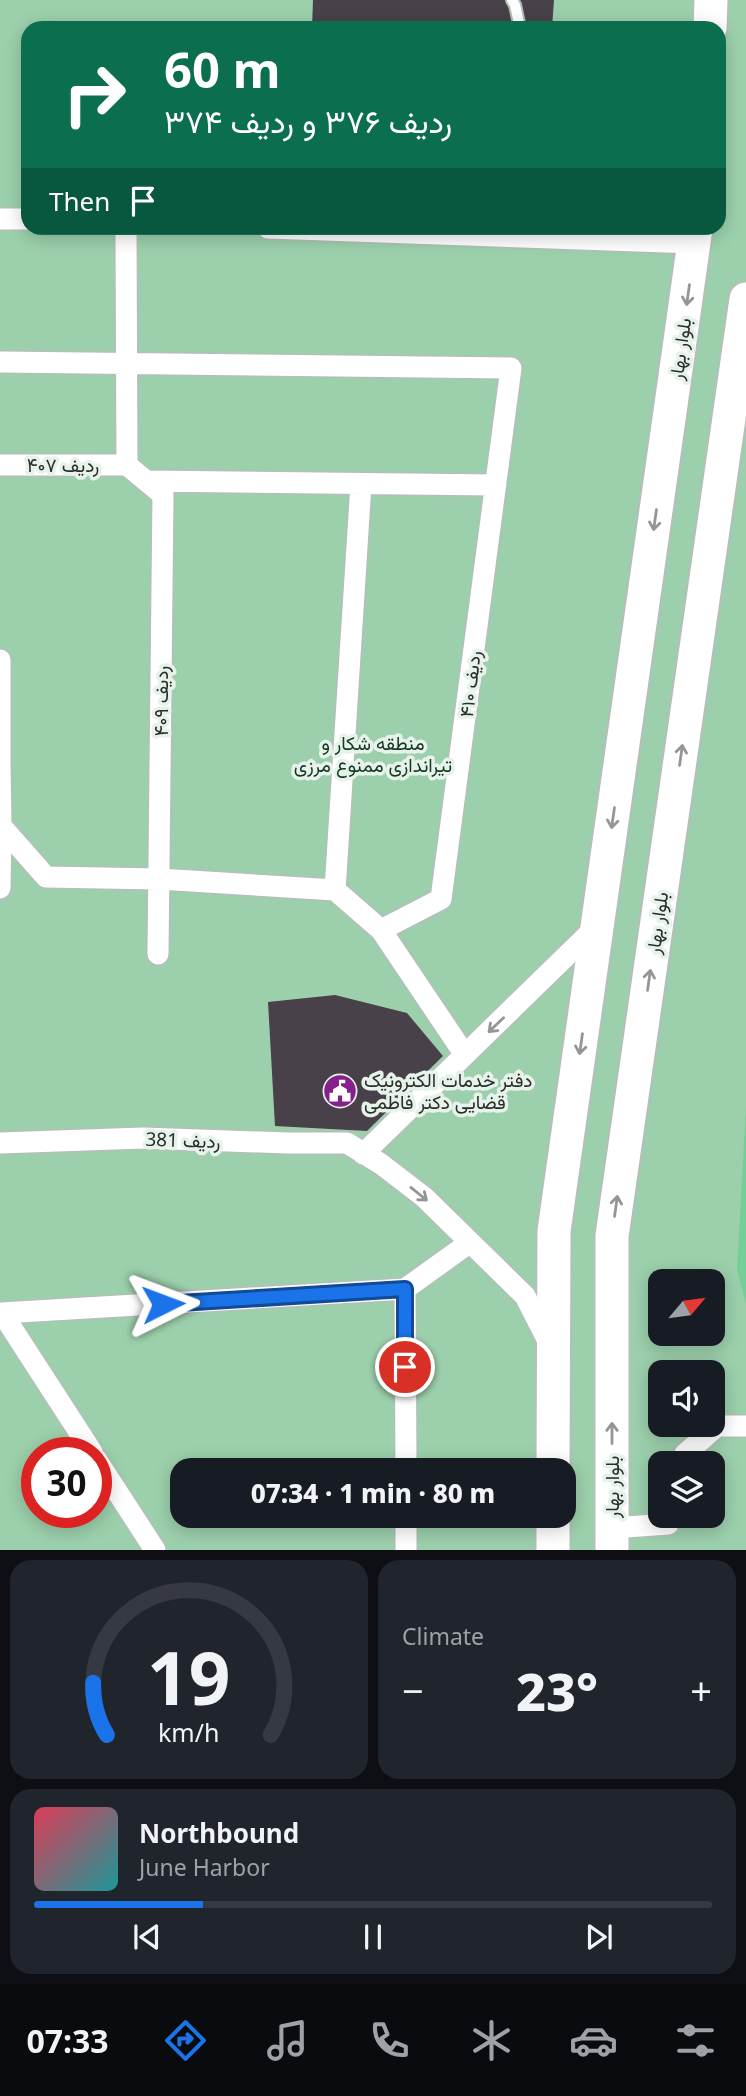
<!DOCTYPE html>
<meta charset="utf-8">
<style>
body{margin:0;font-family:"Noto Sans",Vazirmatn,sans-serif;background:#20242c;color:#f1f3f6;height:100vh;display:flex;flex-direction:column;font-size:26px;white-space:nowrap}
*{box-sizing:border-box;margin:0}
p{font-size:23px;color:#9ea1a6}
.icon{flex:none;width:38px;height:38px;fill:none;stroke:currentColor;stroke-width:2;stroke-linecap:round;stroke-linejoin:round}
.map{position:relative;height:1550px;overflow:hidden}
.details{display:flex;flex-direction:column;gap:10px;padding:10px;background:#0d0f14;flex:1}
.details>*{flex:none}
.hud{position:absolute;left:21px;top:21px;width:705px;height:214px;border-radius:21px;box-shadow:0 4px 18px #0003;background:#0b6e4f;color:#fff;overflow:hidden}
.needle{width:46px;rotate:61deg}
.controls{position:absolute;left:648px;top:1269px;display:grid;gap:14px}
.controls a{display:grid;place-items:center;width:77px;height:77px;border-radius:14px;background:#171b24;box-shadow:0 4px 18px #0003;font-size:35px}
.speed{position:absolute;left:21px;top:1437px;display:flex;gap:14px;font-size:35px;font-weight:700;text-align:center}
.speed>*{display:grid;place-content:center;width:91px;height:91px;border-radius:50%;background:#171b24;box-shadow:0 4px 18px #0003;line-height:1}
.speed .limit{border:10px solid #d22;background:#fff;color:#111}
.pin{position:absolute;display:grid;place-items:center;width:60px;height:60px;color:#fff;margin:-30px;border:4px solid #fff;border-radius:50%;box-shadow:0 2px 7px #0007}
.me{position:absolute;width:77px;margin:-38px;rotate:87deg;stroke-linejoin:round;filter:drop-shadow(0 0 5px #0008)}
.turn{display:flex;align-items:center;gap:24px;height:147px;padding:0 28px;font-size:32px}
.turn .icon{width:91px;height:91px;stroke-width:2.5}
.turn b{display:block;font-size:49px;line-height:60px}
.then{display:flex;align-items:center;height:66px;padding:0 28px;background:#0003;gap:14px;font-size:26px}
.big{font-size:52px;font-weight:800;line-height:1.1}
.details .widget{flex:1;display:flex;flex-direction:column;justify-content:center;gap:10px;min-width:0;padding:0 24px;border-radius:21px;background:#20242c}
.details .dial{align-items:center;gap:0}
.dial svg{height:182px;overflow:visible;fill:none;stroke:#363941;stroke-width:7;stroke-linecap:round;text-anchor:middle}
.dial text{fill:#f1f3f6;stroke:none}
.song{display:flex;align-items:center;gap:21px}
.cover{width:84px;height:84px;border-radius:10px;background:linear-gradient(135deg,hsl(350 70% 55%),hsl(180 70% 35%))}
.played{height:7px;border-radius:4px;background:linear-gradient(90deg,#1a73e8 25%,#363941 25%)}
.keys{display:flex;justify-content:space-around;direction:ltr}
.heat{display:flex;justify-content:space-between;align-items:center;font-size:38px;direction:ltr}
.details .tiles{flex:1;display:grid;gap:10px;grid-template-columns:1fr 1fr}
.widget:last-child{grid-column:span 2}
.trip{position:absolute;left:170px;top:1458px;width:406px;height:70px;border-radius:21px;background:#171b24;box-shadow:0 4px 18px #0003;font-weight:800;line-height:70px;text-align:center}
.tab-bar{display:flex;height:112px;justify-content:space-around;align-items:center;background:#090b0e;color:#9ea1a6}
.tab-bar .icon{width:49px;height:49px}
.tab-bar .active{color:#1a73e8}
.tab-bar b{font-size:32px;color:#f1f3f6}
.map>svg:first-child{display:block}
</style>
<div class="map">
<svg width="746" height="1550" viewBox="0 0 746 1550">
<rect width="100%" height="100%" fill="#e7f3ea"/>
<!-- green -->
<path fill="#9cd0ac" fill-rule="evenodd" d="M 0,0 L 746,0 L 746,1550 L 0,1550 ZM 28,28 L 719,28 L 719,228 L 28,228 ZM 660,1281 L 712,1281 L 712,1334 L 660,1334 ZM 660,1372 L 712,1372 L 712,1424 L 660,1424 ZM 37,1452 L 96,1452 L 96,1512 L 37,1512 ZM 660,1463 L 712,1463 L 712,1516 L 660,1516 ZM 182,1470 L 564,1470 L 564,1516 L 182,1516 Z"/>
<!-- water -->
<path fill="#75ce95" d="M 746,1106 L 746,1304 L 737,1270 Z"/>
<!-- building -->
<path fill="#49414a" d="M 313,0 L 554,0 L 552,28 L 312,28 Z
M 335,995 L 407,1013 L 443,1056 L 367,1131 L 275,1126 L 268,1002 Z"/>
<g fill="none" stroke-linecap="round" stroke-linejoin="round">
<!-- lane casing -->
<g stroke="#b4bfb7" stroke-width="14">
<path id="lane" d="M 512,0 L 515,5 L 520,28"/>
</g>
<!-- street casing -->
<g stroke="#b4bfb7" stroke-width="24">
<path id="street" d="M 0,219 L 28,219
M 126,228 L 127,465
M 268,228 L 695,243
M 0,362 L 511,368 L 441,899 L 381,930
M 0,465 L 127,465
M 127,465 L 163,495 L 158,954
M 146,481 L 496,485
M 0,660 L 0,762
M 0,765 L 1,826 L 46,877 L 159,879 L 335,890 L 381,930 L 465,1055
M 0,888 L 1,826
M 335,890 L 361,484
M 0,1143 L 143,1138 L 287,1143 L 347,1143 L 381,1164 L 424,1197 L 525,1296 L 549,1343
M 363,1154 L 597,926
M 405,1289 L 406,1470
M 405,1289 L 469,1243
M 92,1452 L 2,1313 L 405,1289
M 96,1459 L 155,1550
M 683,1463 L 685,1454 L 717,1426 L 746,1426
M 406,1516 L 406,1550
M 612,1528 L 668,1524 L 670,1516"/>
</g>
<!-- primary casing -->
<g stroke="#b4bfb7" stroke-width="37">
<path id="primary" d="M 710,28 L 711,0
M 553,1470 L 554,1231 L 696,228
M 553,1550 L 553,1516
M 612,1550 L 612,1236 L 746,299"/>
</g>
<!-- lane -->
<use href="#lane" stroke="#fff" stroke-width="10"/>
<!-- street -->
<use href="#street" stroke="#fff" stroke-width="21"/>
<!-- primary -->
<use href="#primary" stroke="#fff" stroke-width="33"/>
</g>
<!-- one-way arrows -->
<defs><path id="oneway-shaft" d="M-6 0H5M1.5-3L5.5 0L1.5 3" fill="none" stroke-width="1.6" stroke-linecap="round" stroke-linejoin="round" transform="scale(1.75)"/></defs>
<g stroke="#949695">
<use href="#oneway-shaft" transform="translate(688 295) rotate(98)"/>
<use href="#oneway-shaft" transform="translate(655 520) rotate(98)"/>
<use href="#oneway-shaft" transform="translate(681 755) rotate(-82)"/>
<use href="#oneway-shaft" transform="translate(613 818) rotate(98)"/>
<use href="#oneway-shaft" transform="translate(649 980) rotate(-82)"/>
<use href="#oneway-shaft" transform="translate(496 1025) rotate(136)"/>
<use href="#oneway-shaft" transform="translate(581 1044) rotate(98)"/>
<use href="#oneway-shaft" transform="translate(419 1194) rotate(39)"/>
<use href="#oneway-shaft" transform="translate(616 1206) rotate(-82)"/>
<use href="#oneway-shaft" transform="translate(612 1433) rotate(-90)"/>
</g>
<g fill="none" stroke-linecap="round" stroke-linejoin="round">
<!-- route casing -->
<g stroke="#114b97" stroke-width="18">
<path id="route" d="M 163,1304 L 405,1289 L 405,1367"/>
</g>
<!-- route -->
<use href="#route" stroke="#1a73e8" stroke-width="12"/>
</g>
<!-- icons -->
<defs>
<g id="civic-disc" transform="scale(1.75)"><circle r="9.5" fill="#84218a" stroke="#e7f3ea"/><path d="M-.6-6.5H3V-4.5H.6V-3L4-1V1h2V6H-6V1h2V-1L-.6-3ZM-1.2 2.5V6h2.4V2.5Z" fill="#fff"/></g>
</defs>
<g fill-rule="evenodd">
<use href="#civic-disc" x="340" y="1091"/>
</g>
<g text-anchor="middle" stroke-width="7" stroke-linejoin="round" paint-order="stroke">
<!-- street labels -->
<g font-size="19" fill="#292e2b" stroke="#e7f3ea">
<text transform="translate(680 349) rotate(-82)" y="7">بلوار بهار</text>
<text x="63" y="472">ردیف ۴۰۷</text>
<text transform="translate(470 684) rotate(-83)" y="7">ردیف ۴۱۰</text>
<text transform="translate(161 701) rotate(-90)" y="7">ردیف ۴۰۹</text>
<text transform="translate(657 923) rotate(-82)" y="7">بلوار بهار</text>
<text transform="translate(183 1140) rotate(2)" y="7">ردیف 381</text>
<text transform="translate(612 1487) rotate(-90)" y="7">بلوار بهار</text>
</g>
<!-- park labels -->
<g font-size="19" fill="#143a23" stroke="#e7f3ea">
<text x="373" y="750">منطقه شکار و<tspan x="373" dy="22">تیراندازی ممنوع مرزی</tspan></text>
</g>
<!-- poi labels -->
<g font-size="19" fill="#292e2b" stroke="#e7f3ea" text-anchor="start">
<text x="364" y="1087">دفتر خدمات الکترونیک<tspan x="364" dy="22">قضایی دکتر فاطمی</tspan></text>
</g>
</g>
</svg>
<div class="controls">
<a><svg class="needle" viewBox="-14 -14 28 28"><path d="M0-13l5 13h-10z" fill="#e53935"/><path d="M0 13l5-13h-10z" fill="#9ea1a6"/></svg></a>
<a><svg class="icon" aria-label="sound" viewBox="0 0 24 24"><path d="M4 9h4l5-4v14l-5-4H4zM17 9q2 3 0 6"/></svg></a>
<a><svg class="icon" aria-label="layers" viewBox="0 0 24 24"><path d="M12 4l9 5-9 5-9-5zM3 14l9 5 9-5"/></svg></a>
</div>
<div class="speed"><div class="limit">30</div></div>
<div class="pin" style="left:405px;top:1367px;background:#d93025"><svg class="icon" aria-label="arrive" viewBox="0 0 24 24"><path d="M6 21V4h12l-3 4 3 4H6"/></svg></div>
<svg class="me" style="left:163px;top:1304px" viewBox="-20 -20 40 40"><path d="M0-17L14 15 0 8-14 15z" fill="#1a73e8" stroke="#fff" stroke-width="4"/></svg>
<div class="trip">07:34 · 1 min · 80 m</div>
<div class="hud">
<div class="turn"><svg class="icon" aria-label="right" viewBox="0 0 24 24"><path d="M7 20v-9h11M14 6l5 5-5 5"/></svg><div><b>60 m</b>ردیف ۳۷۶ و ردیف ۳۷۴</div></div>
<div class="then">Then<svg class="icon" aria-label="arrive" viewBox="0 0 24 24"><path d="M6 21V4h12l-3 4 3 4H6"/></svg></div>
</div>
</div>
<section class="details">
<div class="tiles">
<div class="widget dial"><svg viewBox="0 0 100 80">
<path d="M14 69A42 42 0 1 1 86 69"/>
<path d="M14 69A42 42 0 0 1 8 46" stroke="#1a73e8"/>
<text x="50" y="56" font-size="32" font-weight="700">19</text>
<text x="50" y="72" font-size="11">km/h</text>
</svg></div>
<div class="widget"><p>Climate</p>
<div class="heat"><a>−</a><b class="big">23°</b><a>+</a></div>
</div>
<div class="widget">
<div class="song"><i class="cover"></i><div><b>Northbound</b><p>June Harbor</p></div></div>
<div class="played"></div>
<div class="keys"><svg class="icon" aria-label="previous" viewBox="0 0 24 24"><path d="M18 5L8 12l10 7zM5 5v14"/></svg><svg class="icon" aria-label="pause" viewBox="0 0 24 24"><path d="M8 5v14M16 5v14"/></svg><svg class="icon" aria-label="next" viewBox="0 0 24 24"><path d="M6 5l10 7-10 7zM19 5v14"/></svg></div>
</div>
</div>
</section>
<nav class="tab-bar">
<b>07:33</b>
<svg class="icon active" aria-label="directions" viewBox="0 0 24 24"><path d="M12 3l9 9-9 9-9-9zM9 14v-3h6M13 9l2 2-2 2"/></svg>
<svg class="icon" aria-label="music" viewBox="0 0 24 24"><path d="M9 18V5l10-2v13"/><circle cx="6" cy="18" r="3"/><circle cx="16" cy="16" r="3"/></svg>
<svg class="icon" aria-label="phone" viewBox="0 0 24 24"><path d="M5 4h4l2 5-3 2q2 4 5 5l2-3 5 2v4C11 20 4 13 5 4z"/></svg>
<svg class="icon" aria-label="climate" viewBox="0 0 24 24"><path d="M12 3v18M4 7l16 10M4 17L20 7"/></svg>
<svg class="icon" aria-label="car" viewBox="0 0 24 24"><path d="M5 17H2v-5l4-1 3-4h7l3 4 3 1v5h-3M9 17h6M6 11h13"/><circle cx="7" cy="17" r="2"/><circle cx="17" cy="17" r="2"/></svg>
<svg class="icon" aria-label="filters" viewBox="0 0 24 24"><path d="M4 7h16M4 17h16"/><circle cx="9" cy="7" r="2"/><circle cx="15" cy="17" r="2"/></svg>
</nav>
